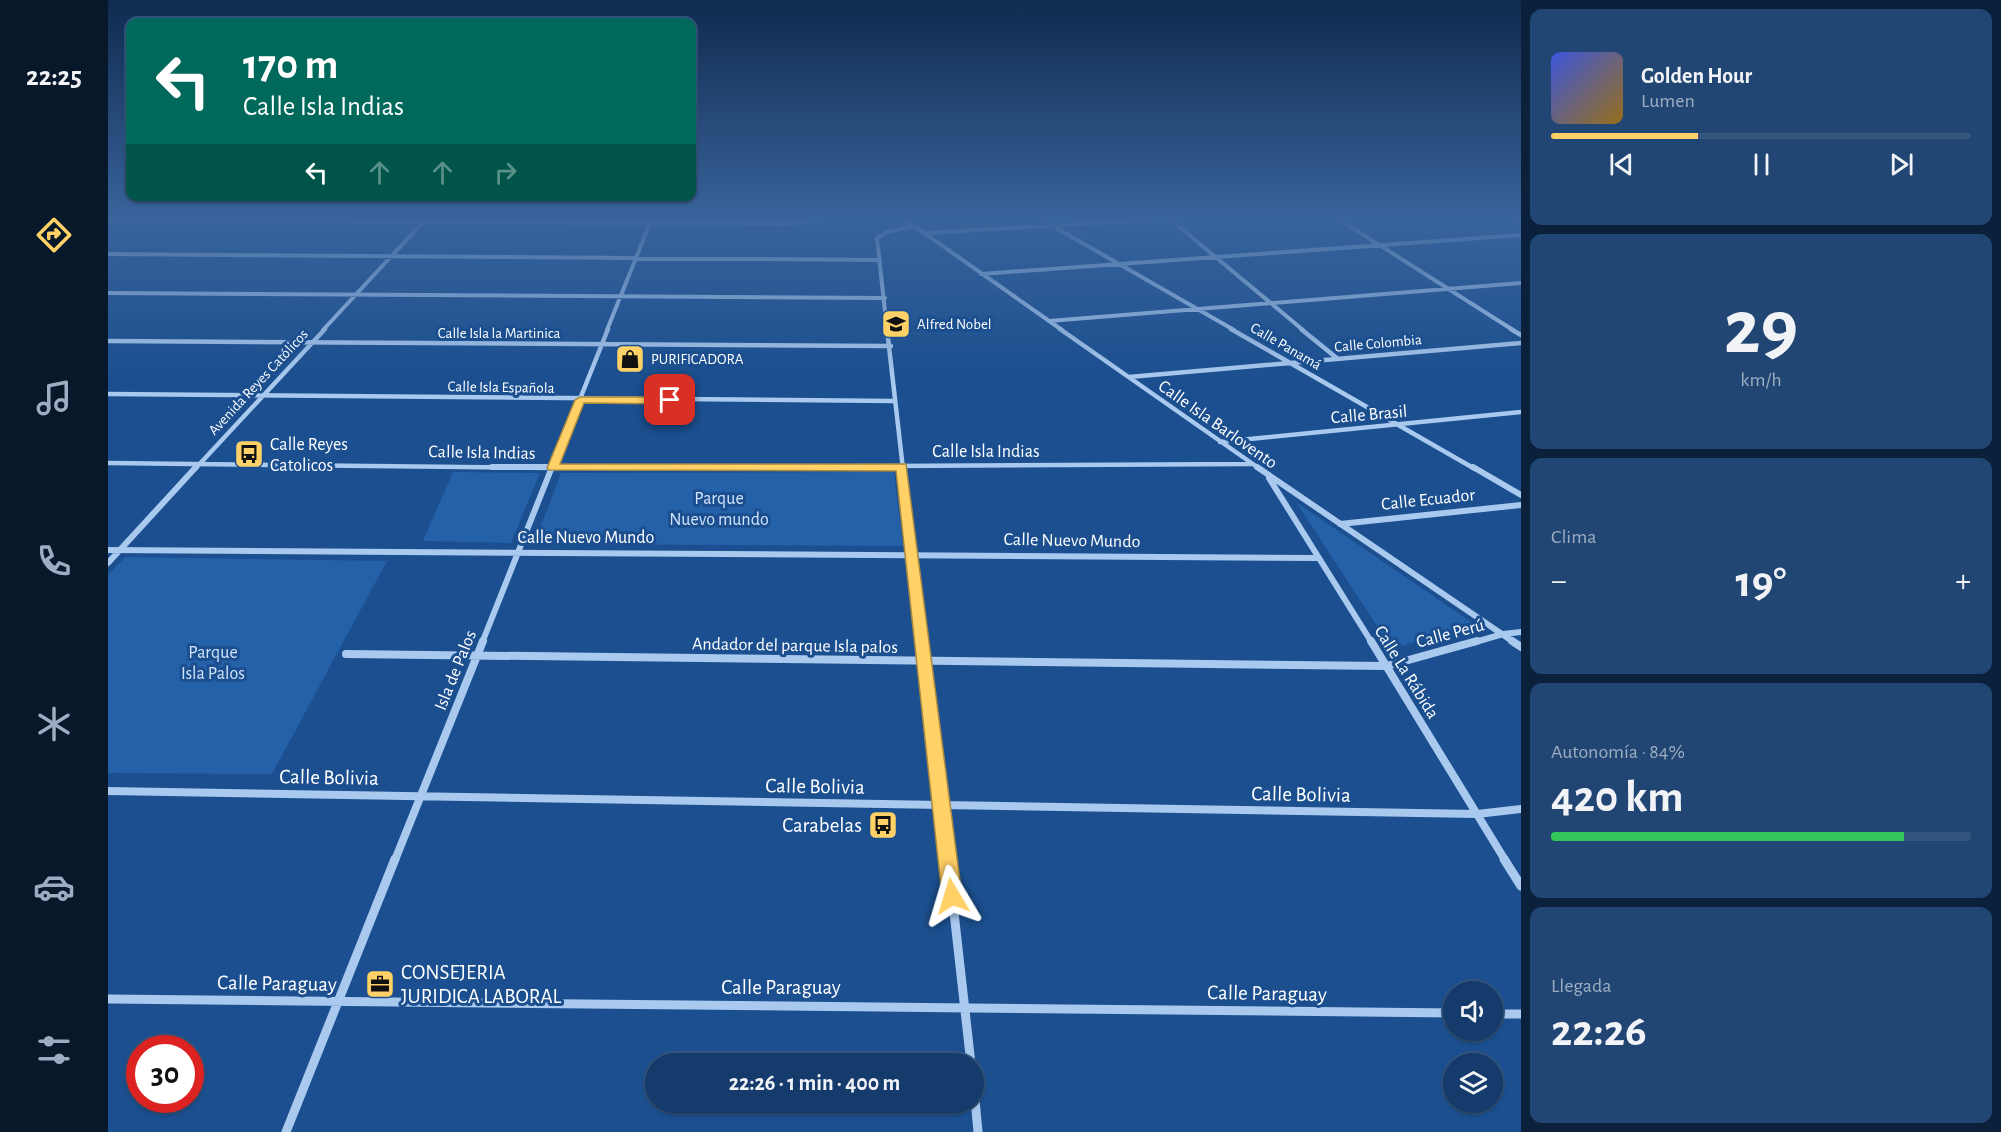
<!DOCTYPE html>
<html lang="es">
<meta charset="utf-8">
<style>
body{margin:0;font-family:"Alegreya Sans",sans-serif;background:#214673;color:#f1f3f6;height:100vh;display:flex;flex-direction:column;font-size:22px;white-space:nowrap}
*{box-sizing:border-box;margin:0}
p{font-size:20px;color:#9dadc1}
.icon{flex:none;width:33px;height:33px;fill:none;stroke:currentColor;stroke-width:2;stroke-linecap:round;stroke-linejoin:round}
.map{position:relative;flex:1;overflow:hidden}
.drawer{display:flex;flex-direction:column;gap:9px;padding:9px;background:#0b203b;width:480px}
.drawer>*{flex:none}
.guide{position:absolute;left:18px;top:18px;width:570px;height:183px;border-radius:12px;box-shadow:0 2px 4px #0004,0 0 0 2px #33557e;background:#00695c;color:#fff;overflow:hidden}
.tools{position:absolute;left:1335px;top:981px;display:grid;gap:12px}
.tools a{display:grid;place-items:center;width:60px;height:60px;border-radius:50%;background:#143b6b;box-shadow:0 2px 4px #0004,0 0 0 2px #33557e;font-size:30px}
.speed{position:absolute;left:18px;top:1035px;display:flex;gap:12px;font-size:30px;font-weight:700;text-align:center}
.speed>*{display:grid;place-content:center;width:78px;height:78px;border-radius:50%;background:#143b6b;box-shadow:0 2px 4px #0004,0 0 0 2px #33557e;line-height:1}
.speed .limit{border:9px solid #d22;background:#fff;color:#111}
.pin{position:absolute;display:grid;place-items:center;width:51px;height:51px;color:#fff;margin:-26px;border-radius:12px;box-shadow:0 3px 9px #0006}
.me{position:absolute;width:66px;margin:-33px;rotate:353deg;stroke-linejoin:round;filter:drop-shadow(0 0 4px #0008)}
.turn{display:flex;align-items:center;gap:21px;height:126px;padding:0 18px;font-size:27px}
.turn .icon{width:78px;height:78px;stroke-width:2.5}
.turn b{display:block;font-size:42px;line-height:51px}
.lanes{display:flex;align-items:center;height:57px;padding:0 18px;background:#0003;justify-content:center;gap:30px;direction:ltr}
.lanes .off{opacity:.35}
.big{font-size:45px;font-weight:700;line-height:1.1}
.drawer .tile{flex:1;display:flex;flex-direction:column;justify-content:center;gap:9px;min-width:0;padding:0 21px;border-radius:12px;background:#214673}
.drawer .dial{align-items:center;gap:0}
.dial b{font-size:78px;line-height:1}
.song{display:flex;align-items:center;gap:18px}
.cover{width:72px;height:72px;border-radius:9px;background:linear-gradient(135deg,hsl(230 70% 55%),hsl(40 70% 35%))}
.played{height:6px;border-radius:3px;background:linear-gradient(90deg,#ffd166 35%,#33557e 35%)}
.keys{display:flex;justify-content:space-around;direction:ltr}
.heat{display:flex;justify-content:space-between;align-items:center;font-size:33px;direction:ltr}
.charge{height:9px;border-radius:4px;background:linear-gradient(90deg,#34c759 84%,#33557e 0)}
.trip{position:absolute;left:537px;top:1053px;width:339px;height:60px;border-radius:30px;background:#143b6b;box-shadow:0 2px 4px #0004,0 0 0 2px #33557e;font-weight:700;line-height:60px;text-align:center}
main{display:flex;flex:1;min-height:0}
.dock{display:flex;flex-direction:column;width:108px;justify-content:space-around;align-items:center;background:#08182b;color:#9dadc1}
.dock .icon{width:42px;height:42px}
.dock .current{color:#ffd166}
.dock b{font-size:27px;color:#f1f3f6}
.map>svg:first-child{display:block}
</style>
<main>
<nav class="dock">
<b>22:25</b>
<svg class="icon current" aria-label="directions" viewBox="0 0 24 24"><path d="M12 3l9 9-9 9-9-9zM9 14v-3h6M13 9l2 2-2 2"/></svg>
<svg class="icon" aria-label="music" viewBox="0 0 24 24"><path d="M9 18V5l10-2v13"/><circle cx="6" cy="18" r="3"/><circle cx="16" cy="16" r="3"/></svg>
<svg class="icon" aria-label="phone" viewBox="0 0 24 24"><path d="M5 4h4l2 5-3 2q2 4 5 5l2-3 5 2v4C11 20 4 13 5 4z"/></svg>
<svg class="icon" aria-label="climate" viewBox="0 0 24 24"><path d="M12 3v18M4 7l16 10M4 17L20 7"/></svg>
<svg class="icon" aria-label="car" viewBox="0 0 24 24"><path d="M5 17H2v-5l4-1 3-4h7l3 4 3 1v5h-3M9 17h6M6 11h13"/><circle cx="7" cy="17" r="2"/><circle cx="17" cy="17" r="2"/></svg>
<svg class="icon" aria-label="filters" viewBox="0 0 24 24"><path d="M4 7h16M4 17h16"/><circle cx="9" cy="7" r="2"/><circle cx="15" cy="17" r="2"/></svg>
</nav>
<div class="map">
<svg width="1413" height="1132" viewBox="0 0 1413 1132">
<rect width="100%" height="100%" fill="#1b4f8f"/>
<!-- green -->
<path fill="#2461a8" d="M 345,472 L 432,473 L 403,543 L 315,541 Z
M 786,472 L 795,546 L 426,544 L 453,473 Z
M 1188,502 L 1366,624 L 1284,649 Z
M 17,557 L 279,561 L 164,774 L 0,773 L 0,575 Z"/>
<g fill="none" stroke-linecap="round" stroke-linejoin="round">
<!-- minor-far4 -->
<path stroke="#a9c9ee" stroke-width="4" d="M 795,218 L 954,330
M 931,218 L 1126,330
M 1229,218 L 1405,330
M 1403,218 L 1413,224
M 1062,219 L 1195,330
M 0,220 L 681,224 L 719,218
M 816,233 L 1077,218
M 0,254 L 772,260
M 873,274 L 1413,235
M 0,293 L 777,298
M 941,321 L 1413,283
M 215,330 L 316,221
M 499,330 L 544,218
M 779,330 L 769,238 L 779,232 L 805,226"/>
<!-- minor-far3 -->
<path stroke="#a9c9ee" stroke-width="4.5" d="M 779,329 L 795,469
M 952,329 L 1152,469
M 1123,329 L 1367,469
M 1193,329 L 1230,359
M 1403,329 L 1413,335
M 0,341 L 783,346
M 1021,377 L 1413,343
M 0,394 L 786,401
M 1112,442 L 1413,412
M 0,463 L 445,468 L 1144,464
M 87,469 L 217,329
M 444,469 L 500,329"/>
<!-- minor-far2 -->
<path stroke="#a9c9ee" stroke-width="6" d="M 384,467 L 566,467
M 795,467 L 815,643
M 1149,467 L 1407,643
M 1365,467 L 1413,495
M 1161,478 L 1264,643
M 1232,524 L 1413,505
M 0,550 L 1209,558
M 0,563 L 88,467
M 374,643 L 444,467
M 1364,643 L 1395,634 L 1413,632"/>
<!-- minor-far1 -->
<path stroke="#a9c9ee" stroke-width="8" d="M 815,641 L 840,860
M 1263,641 L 1397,860
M 1404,641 L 1413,647
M 238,654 L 1279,666 L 1369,641
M 0,791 L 1369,814 L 1413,809
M 287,860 L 375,641"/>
<!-- minor -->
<path stroke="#a9c9ee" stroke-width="9" d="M 840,859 L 863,1064
M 1396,859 L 1413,886
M 0,999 L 1346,1013
M 1384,1014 L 1413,1014
M 866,1089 L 870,1132
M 178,1132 L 287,859"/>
</g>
<!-- sky -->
<linearGradient id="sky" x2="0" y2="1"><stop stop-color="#0f2b4f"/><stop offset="0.58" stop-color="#39639b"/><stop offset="1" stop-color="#39639b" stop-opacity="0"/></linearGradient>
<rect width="1413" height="377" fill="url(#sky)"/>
<!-- route -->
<path fill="#ffd166" stroke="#a68842" stroke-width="1.5" d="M 472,397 L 562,397 L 567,400 L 562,404 L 476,403 L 452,464 L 798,464 L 854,896 L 851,902 L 844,905 L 837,902 L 834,896 L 788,471 L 441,470 L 439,468 L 467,400 Z"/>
<!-- icons -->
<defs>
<g id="school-square" transform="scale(1.5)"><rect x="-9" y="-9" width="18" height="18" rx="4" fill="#ffd166" stroke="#1b4f8f"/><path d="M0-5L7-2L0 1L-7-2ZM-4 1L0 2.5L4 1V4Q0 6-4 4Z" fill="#111"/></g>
<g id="shop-square" transform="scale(1.5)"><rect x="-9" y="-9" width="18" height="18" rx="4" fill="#ffd166" stroke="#1b4f8f"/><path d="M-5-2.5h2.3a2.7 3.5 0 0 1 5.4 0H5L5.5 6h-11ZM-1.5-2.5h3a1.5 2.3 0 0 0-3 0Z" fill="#111"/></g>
<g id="bus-square" transform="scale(1.5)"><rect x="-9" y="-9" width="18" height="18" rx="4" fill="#ffd166" stroke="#1b4f8f"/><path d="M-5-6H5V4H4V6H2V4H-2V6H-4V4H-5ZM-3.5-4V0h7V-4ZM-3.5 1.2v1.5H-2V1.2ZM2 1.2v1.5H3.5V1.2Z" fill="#111"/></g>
<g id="office-square" transform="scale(1.5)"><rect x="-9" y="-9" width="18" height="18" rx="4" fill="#ffd166" stroke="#1b4f8f"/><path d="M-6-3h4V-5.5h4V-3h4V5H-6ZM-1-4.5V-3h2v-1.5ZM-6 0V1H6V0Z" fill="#111"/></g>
</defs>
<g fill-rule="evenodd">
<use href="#school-square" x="788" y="324"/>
<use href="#shop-square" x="522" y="359"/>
<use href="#bus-square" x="141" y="454"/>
<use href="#bus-square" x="775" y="825"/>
<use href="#office-square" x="272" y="984"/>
</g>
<g text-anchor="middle" stroke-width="6" stroke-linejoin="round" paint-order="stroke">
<!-- far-poi labels -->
<g font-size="15" fill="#fff" stroke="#1b4f8f" text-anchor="start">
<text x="809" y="329">Alfred Nobel</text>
<text x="543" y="364">PURIFICADORA</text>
</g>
<!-- far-street labels -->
<g font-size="15" fill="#fff" stroke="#1b4f8f">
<text x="391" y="338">Calle Isla la Martinica</text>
<text transform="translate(1270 343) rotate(-5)" y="5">Calle Colombia</text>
<text transform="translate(1178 346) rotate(30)" y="5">Calle Panamá</text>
<text transform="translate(150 382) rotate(-47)" y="5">Avenida Reyes Católicos</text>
<text transform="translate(393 387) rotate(1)" y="5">Calle Isla Española</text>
</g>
<!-- street labels -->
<g font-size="18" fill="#fff" stroke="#1b4f8f">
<text transform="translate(1261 414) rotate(-5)" y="6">Calle Brasil</text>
<text transform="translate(1110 424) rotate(35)" y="6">Calle Isla Barlovento</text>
<text x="878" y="457">Calle Isla Indias</text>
<text transform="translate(374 452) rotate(1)" y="6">Calle Isla Indias</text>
<text transform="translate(1320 499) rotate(-6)" y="6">Calle Ecuador</text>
<text x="478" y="543">Calle Nuevo Mundo</text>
<text transform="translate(964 540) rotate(1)" y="6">Calle Nuevo Mundo</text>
<text transform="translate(1342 633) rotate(-15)" y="6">Calle Perú</text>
<text transform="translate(687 645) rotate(1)" y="6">Andador del parque Isla palos</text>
<text transform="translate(347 670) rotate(-68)" y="6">Isla de Palos</text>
<text transform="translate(1299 672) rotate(58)" y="6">Calle La Rábida</text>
</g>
<!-- poi labels -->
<g font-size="18" fill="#fff" stroke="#1b4f8f" text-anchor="start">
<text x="162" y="450">Calle Reyes<tspan x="162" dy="21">Catolicos</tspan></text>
</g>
<!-- park labels -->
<g font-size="18" fill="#cfe3fa" stroke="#1b4f8f">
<text x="611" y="504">Parque<tspan x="611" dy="21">Nuevo mundo</tspan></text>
<text x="105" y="658">Parque<tspan x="105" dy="21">Isla Palos</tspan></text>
</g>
<!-- near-street labels -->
<g font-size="21" fill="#fff" stroke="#1b4f8f">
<text transform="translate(221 777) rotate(1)" y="7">Calle Bolivia</text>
<text transform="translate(707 786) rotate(1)" y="7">Calle Bolivia</text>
<text transform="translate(1193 794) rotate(1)" y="7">Calle Bolivia</text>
<text transform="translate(169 983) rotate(1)" y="7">Calle Paraguay</text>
<text x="673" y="994">Calle Paraguay</text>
<text transform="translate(1159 993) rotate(1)" y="7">Calle Paraguay</text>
</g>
<!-- near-poi labels -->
<g font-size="21" fill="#fff" stroke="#1b4f8f" text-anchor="end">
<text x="754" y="832">Carabelas</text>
<text x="293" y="979" text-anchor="start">CONSEJERIA<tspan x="293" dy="24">JURIDICA LABORAL</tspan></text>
</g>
</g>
</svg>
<div class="tools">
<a><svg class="icon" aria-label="sound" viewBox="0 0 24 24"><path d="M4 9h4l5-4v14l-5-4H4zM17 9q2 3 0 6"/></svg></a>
<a><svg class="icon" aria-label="layers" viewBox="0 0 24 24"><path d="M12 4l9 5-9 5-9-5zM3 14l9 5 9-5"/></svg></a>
</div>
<div class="speed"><div class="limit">30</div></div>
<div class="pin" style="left:562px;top:400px;background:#d93025"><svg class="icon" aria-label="arrive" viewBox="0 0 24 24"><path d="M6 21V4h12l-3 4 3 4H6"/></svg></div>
<svg class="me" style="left:844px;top:896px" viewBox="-20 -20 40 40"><path d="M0-17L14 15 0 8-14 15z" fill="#ffd166" stroke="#fff" stroke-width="4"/></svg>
<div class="trip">22:26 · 1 min · 400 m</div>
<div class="guide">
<div class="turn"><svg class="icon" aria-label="left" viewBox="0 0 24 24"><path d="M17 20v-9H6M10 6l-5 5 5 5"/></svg><div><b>170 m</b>Calle Isla Indias</div></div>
<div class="lanes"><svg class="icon" aria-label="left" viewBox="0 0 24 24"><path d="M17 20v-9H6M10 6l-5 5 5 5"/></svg><svg class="icon off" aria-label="ahead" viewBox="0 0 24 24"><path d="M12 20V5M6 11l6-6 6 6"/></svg><svg class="icon off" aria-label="ahead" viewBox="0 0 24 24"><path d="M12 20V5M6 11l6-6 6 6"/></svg><svg class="icon off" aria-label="right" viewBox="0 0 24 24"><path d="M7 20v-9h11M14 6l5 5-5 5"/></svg></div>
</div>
</div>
<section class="drawer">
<div class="tile">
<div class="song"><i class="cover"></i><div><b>Golden Hour</b><p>Lumen</p></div></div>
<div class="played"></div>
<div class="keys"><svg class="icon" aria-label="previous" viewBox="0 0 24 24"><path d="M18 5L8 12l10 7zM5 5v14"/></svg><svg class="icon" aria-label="pause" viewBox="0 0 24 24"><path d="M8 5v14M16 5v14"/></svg><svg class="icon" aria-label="next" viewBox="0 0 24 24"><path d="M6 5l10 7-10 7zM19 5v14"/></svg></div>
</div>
<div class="tile dial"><b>29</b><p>km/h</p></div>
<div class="tile"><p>Clima</p>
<div class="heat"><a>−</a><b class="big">19°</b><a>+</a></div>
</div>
<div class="tile"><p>Autonomía · 84%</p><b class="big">420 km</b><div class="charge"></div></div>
<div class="tile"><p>Llegada</p><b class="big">22:26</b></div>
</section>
</main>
